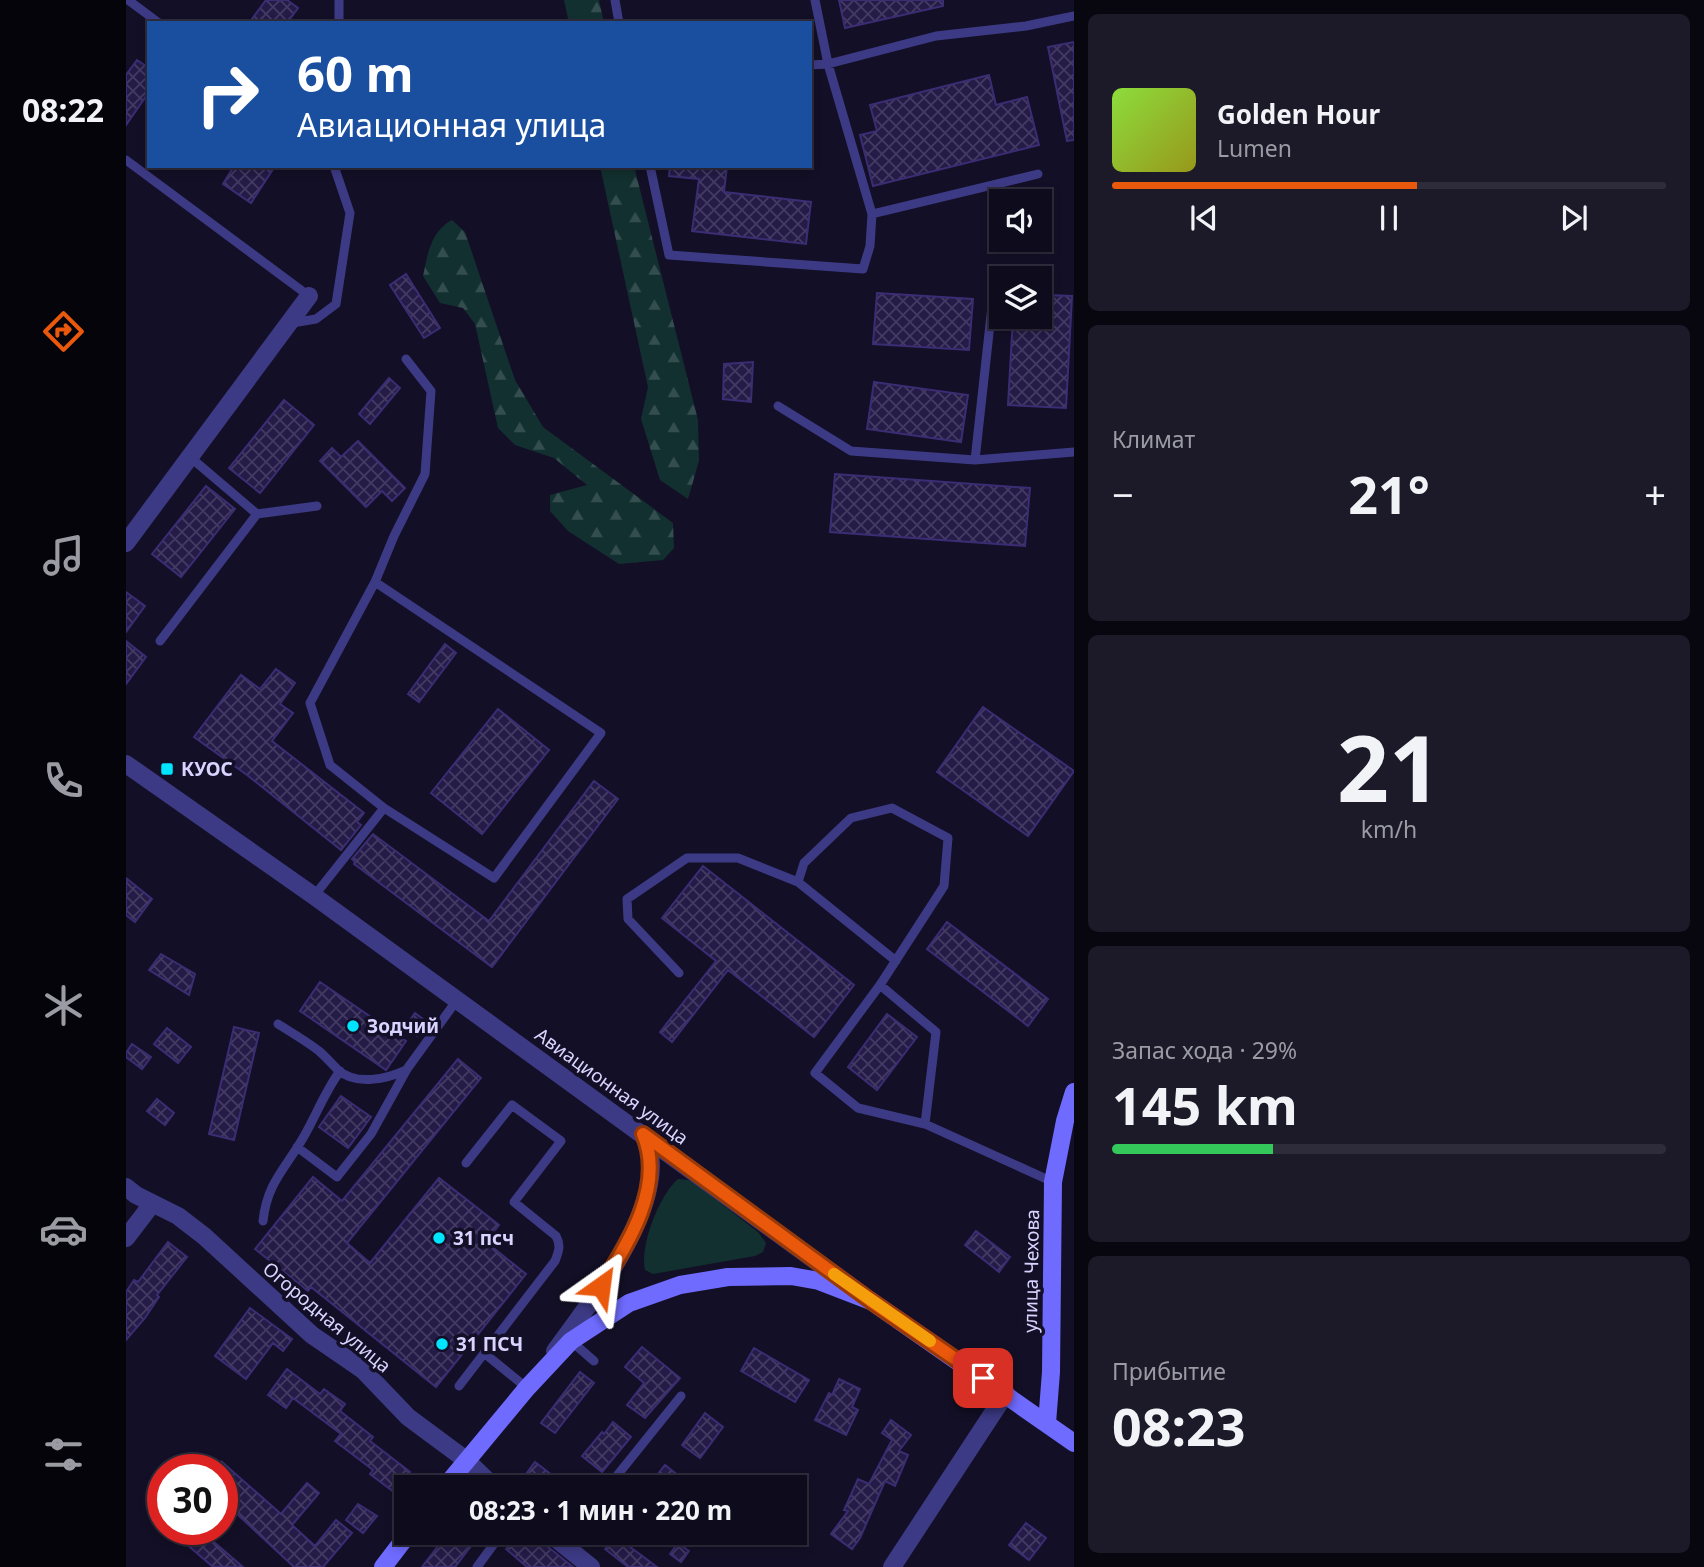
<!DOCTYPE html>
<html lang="ru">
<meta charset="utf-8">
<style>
body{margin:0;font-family:"Noto Sans",sans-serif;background:#1c1929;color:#f1f3f6;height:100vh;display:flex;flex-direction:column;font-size:26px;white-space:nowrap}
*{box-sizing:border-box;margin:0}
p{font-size:23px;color:#9b9ba3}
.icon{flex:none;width:38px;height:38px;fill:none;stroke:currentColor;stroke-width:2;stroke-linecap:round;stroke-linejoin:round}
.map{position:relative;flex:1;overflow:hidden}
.side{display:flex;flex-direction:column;gap:14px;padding:14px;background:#08060f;width:630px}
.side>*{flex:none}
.top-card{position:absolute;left:21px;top:21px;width:665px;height:147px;border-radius:0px;box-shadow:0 4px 10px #0003,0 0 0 2px #2e2b3b;background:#1a4fa0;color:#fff;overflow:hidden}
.buttons{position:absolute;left:863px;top:189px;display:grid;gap:14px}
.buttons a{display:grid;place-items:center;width:63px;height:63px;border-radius:0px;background:#0e0b1c;box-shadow:0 4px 10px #0003,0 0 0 2px #2e2b3b;font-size:35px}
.speed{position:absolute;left:21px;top:1454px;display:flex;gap:14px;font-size:35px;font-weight:700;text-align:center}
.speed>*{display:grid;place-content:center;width:91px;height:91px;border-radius:50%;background:#0e0b1c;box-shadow:0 4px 10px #0003,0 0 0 2px #2e2b3b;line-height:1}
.speed .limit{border:10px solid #d22;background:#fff;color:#111}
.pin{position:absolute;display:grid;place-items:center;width:60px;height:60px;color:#fff;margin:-30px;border-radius:14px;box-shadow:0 4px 10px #0006}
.me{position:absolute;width:77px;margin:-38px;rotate:31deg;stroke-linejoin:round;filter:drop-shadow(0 0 5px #0008)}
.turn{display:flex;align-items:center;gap:24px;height:147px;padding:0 35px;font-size:32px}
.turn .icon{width:91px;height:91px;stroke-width:2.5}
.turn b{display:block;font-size:49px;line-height:60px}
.big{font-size:52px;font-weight:700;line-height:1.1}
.side .tile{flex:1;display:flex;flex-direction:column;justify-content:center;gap:10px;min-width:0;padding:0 24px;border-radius:10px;background:#1c1929}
.side .dial{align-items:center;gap:0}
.dial b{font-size:91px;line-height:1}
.song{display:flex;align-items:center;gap:21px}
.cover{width:84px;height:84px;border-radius:10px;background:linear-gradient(135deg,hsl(90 70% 55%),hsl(60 70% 35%))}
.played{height:7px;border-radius:4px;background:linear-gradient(90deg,#ea580c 55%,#2e2b3b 55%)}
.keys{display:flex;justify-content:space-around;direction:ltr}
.heat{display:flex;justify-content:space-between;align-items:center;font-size:38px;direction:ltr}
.charge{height:10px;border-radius:5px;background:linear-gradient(90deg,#34c759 29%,#2e2b3b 0)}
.trip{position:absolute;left:268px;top:1475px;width:413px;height:70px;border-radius:0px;background:#0e0b1c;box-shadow:0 4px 10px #0003,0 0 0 2px #2e2b3b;font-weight:700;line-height:70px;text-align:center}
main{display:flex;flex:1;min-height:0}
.dock{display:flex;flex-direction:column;width:126px;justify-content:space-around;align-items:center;background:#06040b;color:#9b9ba3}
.dock .icon{width:49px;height:49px}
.dock .on{color:#ea580c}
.dock b{font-size:32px;color:#f1f3f6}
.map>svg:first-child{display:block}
</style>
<main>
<nav class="dock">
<b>08:22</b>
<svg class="icon on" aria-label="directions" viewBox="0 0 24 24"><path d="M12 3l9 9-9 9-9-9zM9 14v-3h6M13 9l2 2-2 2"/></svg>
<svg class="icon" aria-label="music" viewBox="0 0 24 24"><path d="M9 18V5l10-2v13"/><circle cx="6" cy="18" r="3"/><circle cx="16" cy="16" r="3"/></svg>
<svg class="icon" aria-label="phone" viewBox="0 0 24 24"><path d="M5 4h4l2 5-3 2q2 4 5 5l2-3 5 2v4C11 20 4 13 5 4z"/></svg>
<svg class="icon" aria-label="climate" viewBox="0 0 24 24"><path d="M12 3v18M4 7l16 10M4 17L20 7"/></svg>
<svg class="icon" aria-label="car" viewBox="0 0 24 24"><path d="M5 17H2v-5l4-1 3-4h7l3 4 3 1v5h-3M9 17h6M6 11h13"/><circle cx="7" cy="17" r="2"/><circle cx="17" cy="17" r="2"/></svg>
<svg class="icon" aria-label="filters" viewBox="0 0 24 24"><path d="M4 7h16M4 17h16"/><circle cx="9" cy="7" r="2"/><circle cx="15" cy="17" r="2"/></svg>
</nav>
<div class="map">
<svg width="948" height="1567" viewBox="0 0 948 1567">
<defs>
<pattern id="forest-firs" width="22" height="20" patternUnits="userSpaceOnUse" patternTransform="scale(1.75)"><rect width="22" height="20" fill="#12302f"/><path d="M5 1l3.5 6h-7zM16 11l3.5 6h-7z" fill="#344d4e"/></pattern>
<pattern id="building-cross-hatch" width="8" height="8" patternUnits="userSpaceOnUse" patternTransform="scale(1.75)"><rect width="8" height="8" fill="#241b47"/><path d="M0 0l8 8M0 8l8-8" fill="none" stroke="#433b63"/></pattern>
</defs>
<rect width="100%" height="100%" fill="#130f26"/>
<!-- grass -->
<path fill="#12302f" d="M 552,1179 L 562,1180 L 570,1184 L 632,1232 L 640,1243 L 637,1252 L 629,1256 L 527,1274 L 519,1270 C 513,1246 534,1194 552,1179 Z"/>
<!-- forest -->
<path fill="url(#forest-firs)" d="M 438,0 L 473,0 L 478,23 L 443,23 Z
M 474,166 L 508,166 L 572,420 L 573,461 L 562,499 L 534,480 L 515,419 L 522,387 Z
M 326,220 L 339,232 L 389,380 L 417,427 L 547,523 L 548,548 L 537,560 L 493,564 L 442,531 L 424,511 L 424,495 L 461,485 L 428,458 L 389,445 L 372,428 L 349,324 L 337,308 L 314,303 L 297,276 C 302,254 304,232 326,220 Z"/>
<!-- building -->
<path fill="url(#building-cross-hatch)" stroke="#3b2d73" stroke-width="2" d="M 140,0 L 161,0 L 172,8 L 161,23 L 123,23 Z
M 713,0 L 817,0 L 817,6 L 719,28 Z
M 948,42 L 948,140 L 941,141 L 922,47 Z
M 11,60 L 23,68 L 23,92 L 0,125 L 0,75 Z
M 863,75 L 870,105 L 901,97 L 913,145 L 747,186 L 734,135 L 751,131 L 744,105 Z
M 108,166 L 149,166 L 125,203 L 97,184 Z
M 544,166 L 601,166 L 598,192 L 685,202 L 680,244 L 566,231 L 573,179 L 543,176 Z
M 280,274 L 314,328 L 298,338 L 264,285 Z
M 751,293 L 847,299 L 843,350 L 747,344 Z
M 922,295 L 946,296 L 940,408 L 882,405 L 887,317 L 914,317 L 914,306 L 921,306 Z
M 627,362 L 625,402 L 597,399 L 598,364 Z
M 263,378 L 274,388 L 244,424 L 233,414 Z
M 748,382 L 842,395 L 835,442 L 741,429 Z
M 158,400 L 188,425 L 134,493 L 103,468 Z
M 232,441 L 279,488 L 266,501 L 256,491 L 240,507 L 194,461 L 206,448 L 215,457 Z
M 709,474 L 904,488 L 899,546 L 704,532 Z
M 80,486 L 109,509 L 55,577 L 26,554 Z
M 0,592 L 19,606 L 0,632 Z
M 0,641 L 20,657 L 0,684 Z
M 319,644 L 330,653 L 293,702 L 282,694 Z
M 150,669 L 169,683 L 154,704 L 167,713 L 146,741 L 238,813 L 231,822 L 235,825 L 215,850 L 121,775 L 68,737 L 115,675 L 134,689 Z
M 857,707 L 948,771 L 902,836 L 811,772 Z
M 372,709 L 423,750 L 356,834 L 305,793 Z
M 468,781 L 492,799 L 366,967 L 228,864 L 229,862 L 226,859 L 247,834 L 363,921 Z
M 577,866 L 728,985 L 688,1037 L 602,970 L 546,1042 L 534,1032 L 590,961 L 536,918 Z
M 0,878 L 26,899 L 9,922 L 0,915 Z
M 821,922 L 922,999 L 902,1026 L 801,949 Z
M 35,954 L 69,974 L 63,995 L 23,970 Z
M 194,982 L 280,1041 L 260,1070 L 174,1011 Z
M 289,1013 L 301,1022 L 291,1036 L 279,1027 Z
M 761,1014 L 791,1037 L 751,1090 L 722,1067 Z
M 108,1027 L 133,1033 L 108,1140 L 83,1134 Z
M 41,1028 L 65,1047 L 52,1063 L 28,1044 Z
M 6,1044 L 25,1057 L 16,1069 L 0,1057 L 0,1053 Z
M 332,1059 L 355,1078 L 221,1243 L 244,1263 L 313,1178 L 373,1225 L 360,1242 L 400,1274 L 310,1387 L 185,1287 L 182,1291 L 129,1249 L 187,1177 L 216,1201 Z
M 215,1096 L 245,1117 L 222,1148 L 193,1127 Z
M 31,1099 L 48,1113 L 39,1125 L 21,1111 Z
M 850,1231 L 884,1257 L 873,1272 L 839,1245 Z
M 42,1242 L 61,1257 L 31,1295 L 33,1297 L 19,1318 L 0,1340 L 0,1292 L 8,1280 L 12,1282 Z
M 124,1308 L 166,1339 L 157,1351 L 147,1343 L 120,1379 L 89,1356 Z
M 516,1347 L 554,1378 L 519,1418 L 501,1405 L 518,1383 L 499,1367 Z
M 628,1348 L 683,1380 L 669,1402 L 615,1371 Z
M 161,1369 L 194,1394 L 198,1389 L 219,1404 L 214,1411 L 247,1437 L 244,1441 L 284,1472 L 268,1492 L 244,1474 L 247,1470 L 209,1441 L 215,1434 L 167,1398 L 160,1408 L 142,1395 Z
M 454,1372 L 468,1383 L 429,1433 L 415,1423 Z
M 713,1379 L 734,1389 L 726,1407 L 732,1410 L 720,1435 L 689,1420 L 703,1393 L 706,1395 Z
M 579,1413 L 597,1427 L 574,1458 L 556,1445 Z
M 765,1420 L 785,1435 L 773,1451 L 782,1455 L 769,1486 L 759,1481 L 734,1538 L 726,1549 L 705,1534 L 722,1511 L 718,1510 L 732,1479 L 743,1484 L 766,1440 L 756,1433 Z
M 487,1422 L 505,1437 L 476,1472 L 456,1456 L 476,1432 L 478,1434 Z
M 96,1462 L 155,1514 L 181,1483 L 193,1493 L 166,1525 L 189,1546 L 210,1520 L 226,1533 L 197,1567 L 168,1567 L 96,1500 Z
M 409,1462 L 443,1488 L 402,1488 L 394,1482 Z
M 539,1465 L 558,1480 L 552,1488 L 521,1488 Z
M 232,1504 L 251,1516 L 237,1533 L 220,1520 Z
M 900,1523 L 920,1538 L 903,1560 L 883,1545 Z
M 44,1530 L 74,1530 L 117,1567 L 87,1567 Z
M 322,1533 L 355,1533 L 329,1567 L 296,1567 Z
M 393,1533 L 409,1533 L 416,1542 L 447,1567 L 401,1567 L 380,1549 Z
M 474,1533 L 498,1533 L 508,1540 L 503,1546 L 531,1567 L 502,1567 L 479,1549 L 485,1541 Z
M 552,1543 L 563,1551 L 555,1562 L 544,1554 Z"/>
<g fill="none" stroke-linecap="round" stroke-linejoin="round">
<!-- service -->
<path stroke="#3d3a85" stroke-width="9" d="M 2,0 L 33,23
M 489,0 L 493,23
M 689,0 L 702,64 L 746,214 L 912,174
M 213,23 L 213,0
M 684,65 L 702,64 L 810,36 L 900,26 L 948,16
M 0,160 L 183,296
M 524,166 L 543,255 L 737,269 L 744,246 L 746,214
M 166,323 L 190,319 L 210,304 L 224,213 L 208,166
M 652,406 L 725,451 L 849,460 L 948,452
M 849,460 L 867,297
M 131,514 L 191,506
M 249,582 L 184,703 L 204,765 L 258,808
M 34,641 L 131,514 L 64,457
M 672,882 L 678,863 L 725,818 L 766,808 L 822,838 L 818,886 L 754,985 L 689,1073 L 732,1108 L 799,1124 L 927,1182
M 188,896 L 258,808 L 368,878 L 475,733 L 249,582 L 268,536 L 299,474 L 305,391 L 280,359
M 553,973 L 502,919 L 501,899 L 561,858 L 612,858 L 672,882 L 770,961
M 754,985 L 810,1032 L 799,1124
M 152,1024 C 166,1033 180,1041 193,1051 C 200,1057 206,1064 212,1070 C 230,1086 261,1079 280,1070
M 171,1147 L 211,1177 L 245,1134 L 281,1069 L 331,1000
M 137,1221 C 141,1183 159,1169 177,1138 C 190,1116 198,1093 214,1071
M 445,1341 L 468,1361
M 358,1353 L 401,1388
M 333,1386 L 429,1261 C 433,1251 435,1245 430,1236 L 388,1202 L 435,1141 L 386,1105 L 340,1163
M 481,1488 L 555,1396
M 351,1567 L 376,1533"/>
<!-- minor -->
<path stroke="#3d3a85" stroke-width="18" d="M 0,543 L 183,296
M 0,764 L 188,896 L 738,1296
M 0,1187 L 10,1195 L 52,1216 L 78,1236 L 186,1335 L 237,1370 L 282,1417 L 340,1460 L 369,1488
M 0,1238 L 26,1204
M 429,1351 C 463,1305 525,1225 525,1165 C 525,1153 521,1144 517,1134
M 423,1533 L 465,1567
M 766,1567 L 880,1393"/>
<!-- secondary -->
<path stroke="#6f6bff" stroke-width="18" d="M 921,1423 L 925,1372 L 927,1182 L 939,1121 L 948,1092
M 318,1488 L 401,1388 L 445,1341 L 503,1303 L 554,1285 L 602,1277 L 665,1276 L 693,1281 L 745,1301 L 948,1443
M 257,1567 L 283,1533"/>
</g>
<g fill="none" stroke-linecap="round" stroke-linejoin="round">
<!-- route casing -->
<g stroke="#983908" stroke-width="18">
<path id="route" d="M 475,1286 C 503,1243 539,1185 517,1134 L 745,1301 L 857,1378"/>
</g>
<!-- route -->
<use href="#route" stroke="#ea580c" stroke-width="12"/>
<!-- slow -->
<path stroke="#f59e0b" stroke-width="12" d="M 708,1274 L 804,1341"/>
</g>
<!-- markers -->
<g fill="#00e5ff" stroke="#130f26" stroke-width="2.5">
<rect x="34" y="762" width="14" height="14" rx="3.5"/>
<circle cx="227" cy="1026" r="7"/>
<circle cx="313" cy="1238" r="7"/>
<circle cx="316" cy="1344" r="7"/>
</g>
<g text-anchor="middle" stroke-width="7" stroke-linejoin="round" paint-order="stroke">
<!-- poi labels -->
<g font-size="19" font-weight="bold" fill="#d9d4ff" stroke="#130f26" text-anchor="start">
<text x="55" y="776">КУОС</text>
<text x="241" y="1033">Зодчий</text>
<text x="327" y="1245">31 псч</text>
<text x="330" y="1351">31 ПСЧ</text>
</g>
<!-- street labels -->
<g font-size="19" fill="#d9d4ff" stroke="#130f26">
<text transform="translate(486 1086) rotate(36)" y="7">Авиационная улица</text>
<text transform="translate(905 1271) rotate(-89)" y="7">улица Чехова</text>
<text transform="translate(201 1317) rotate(40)" y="7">Огородная улица</text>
</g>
</g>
</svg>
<div class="buttons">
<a><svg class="icon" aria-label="sound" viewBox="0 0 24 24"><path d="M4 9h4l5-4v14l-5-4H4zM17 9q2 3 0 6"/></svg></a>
<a><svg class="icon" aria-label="layers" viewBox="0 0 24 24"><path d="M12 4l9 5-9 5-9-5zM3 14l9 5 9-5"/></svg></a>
</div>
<div class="speed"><div class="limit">30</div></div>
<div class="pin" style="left:857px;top:1378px;background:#d93025"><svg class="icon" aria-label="arrive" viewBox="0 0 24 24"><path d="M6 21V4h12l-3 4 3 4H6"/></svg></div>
<svg class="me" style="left:475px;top:1286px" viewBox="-20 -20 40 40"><path d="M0-17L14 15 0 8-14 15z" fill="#ea580c" stroke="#fff" stroke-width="4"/></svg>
<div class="trip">08:23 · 1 мин · 220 m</div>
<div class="top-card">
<div class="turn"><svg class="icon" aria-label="right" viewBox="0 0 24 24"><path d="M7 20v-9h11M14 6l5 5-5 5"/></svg><div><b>60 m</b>Авиационная улица</div></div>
</div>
</div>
<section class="side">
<div class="tile">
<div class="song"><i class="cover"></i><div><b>Golden Hour</b><p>Lumen</p></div></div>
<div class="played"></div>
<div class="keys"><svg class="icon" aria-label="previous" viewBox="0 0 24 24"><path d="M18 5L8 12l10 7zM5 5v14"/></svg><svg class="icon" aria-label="pause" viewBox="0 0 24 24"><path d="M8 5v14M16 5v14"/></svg><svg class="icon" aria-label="next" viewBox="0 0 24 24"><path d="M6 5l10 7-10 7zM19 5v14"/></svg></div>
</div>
<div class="tile"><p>Климат</p>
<div class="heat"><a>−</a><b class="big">21°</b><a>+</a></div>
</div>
<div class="tile dial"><b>21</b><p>km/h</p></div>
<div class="tile"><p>Запас хода · 29%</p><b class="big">145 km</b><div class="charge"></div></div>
<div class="tile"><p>Прибытие</p><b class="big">08:23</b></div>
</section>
</main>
